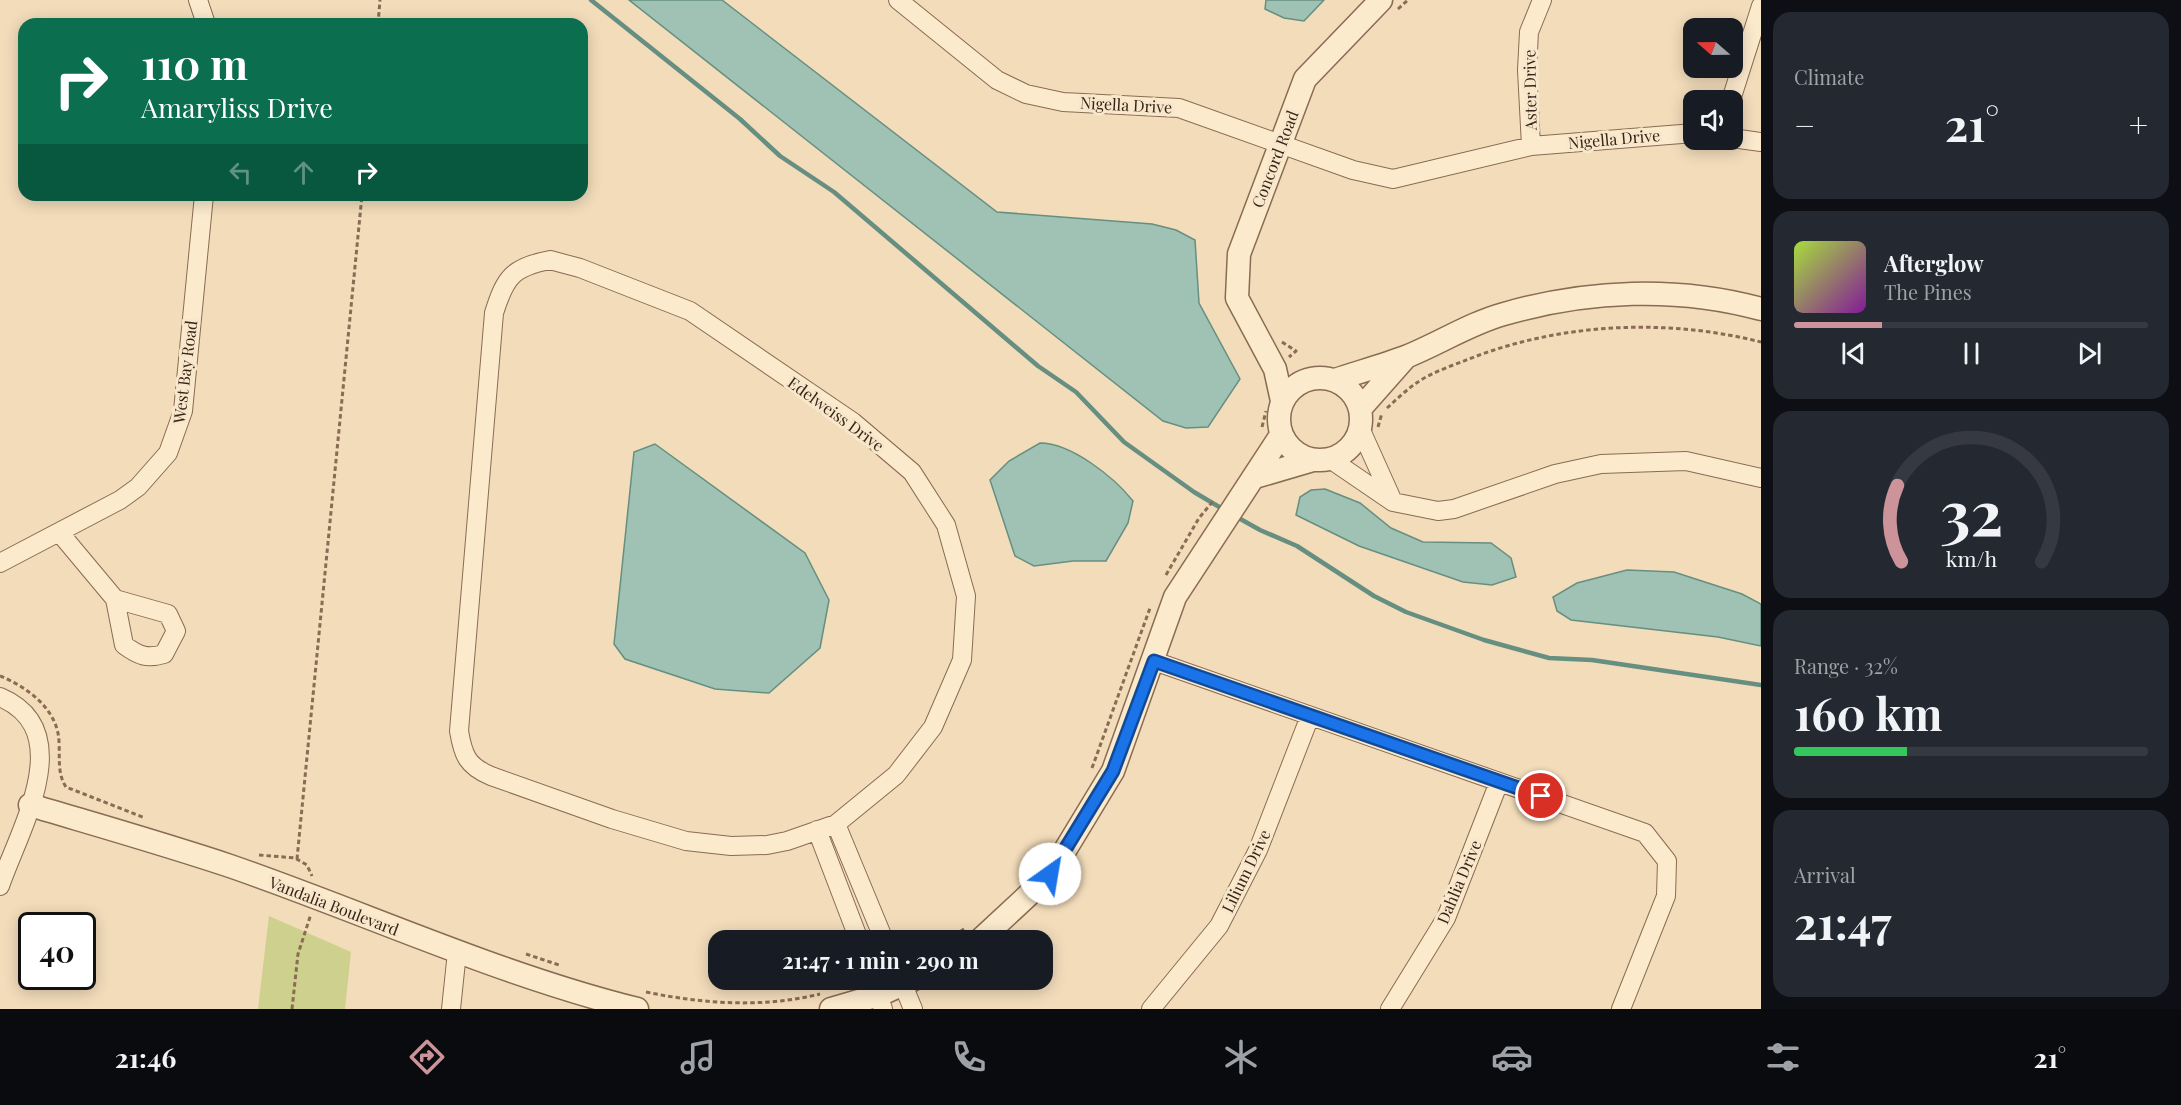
<!DOCTYPE html>
<meta charset="utf-8">
<style>
body{margin:0;font-family:"Playfair Display",serif;background:#242831;color:#f1f3f6;height:100vh;display:flex;flex-direction:column;font-size:22px;white-space:nowrap}
*{box-sizing:border-box;margin:0}
p{font-size:20px;color:#9ea1a6}
.icon{flex:none;width:33px;height:33px;fill:none;stroke:currentColor;stroke-width:2;stroke-linecap:round;stroke-linejoin:round}
.map{position:relative;flex:1;overflow:hidden}
.panel{display:flex;flex-direction:column;gap:12px;padding:12px;background:#0d0f14;width:420px}
.panel>*{flex:none}
.top-card{position:absolute;left:18px;top:18px;width:570px;height:183px;border-radius:18px;box-shadow:0 3px 15px #0003;background:#0b6e4f;color:#fff;overflow:hidden}
.needle{width:39px;rotate:290deg}
.fabs{position:absolute;left:1683px;top:18px;display:grid;gap:12px}
.fabs a{display:grid;place-items:center;width:60px;height:60px;border-radius:12px;background:#171b24;box-shadow:0 3px 15px #0003;font-size:30px}
.speed{position:absolute;left:18px;top:912px;display:flex;gap:12px;font-size:30px;font-weight:700;text-align:center}
.speed>*{display:grid;place-content:center;width:78px;height:78px;border-radius:50%;background:#171b24;box-shadow:0 3px 15px #0003;line-height:1}
.speed .limit{border:3px solid #111;border-radius:9px;background:#fff;color:#111}
.pin{position:absolute;display:grid;place-items:center;width:51px;height:51px;color:#fff;margin:-26px;border:3px solid #fff;border-radius:50%;box-shadow:0 2px 6px #0007}
.me{position:absolute;width:66px;margin:-33px;rotate:32deg;stroke-linejoin:round;filter:drop-shadow(0 0 4px #0008)}
.turn{display:flex;align-items:center;gap:21px;height:126px;padding:0 24px;font-size:27px}
.turn .icon{width:78px;height:78px;stroke-width:2.5}
.turn b{display:block;font-size:42px;line-height:51px}
.lanes{display:flex;align-items:center;height:57px;padding:0 24px;background:#0003;justify-content:center;gap:30px;direction:ltr}
.lanes .off{opacity:.35}
.big{font-size:45px;font-weight:700;line-height:1.1}
.panel .tile{flex:1;display:flex;flex-direction:column;justify-content:center;gap:9px;min-width:0;padding:0 21px;border-radius:18px;background:#242831}
.panel .dial{align-items:center;gap:0}
.dial svg{height:156px;overflow:visible;fill:none;stroke:#363941;stroke-width:7;stroke-linecap:round;text-anchor:middle}
.dial text{fill:#f1f3f6;stroke:none}
.song{display:flex;align-items:center;gap:18px}
.cover{width:72px;height:72px;border-radius:9px;background:linear-gradient(135deg,hsl(80 70% 55%),hsl(290 70% 35%))}
.played{height:6px;border-radius:3px;background:linear-gradient(90deg,#cc939a 25%,#363941 25%)}
.keys{display:flex;justify-content:space-around;direction:ltr}
.heat{display:flex;justify-content:space-between;align-items:center;font-size:33px;direction:ltr}
.charge{height:9px;border-radius:4px;background:linear-gradient(90deg,#34c759 32%,#363941 0)}
.trip{position:absolute;left:708px;top:930px;width:345px;height:60px;border-radius:18px;background:#171b24;box-shadow:0 3px 15px #0003;font-weight:700;line-height:60px;text-align:center}
.menu{display:flex;height:96px;justify-content:space-around;align-items:center;background:#090b0e;color:#9ea1a6}
.menu .icon{width:42px;height:42px}
.menu .current{color:#cc939a}
.menu b{font-size:27px;color:#f1f3f6}
main{display:flex;flex:1;min-height:0}
.map>svg:first-child{display:block}
</style>
<main>
<div class="map">
<svg width="1761" height="1009" viewBox="0 0 1761 1009">
<rect width="100%" height="100%" fill="#f2dcba"/>
<!-- green -->
<path fill="#ced08d" d="M 269,916 L 351,952 L 345,1009 L 258,1009 Z"/>
<!-- water -->
<path fill="#9fc2b4" stroke="#668f81" stroke-width="1.5" d="M 629,0 L 722,0 L 997,212 L 1152,224 L 1176,230 L 1195,240 L 1199,303 L 1240,379 L 1208,427 L 1186,428 L 1163,421 Z
M 1266,0 L 1324,0 L 1304,21 L 1284,18 L 1265,9 Z
M 1040,443 C 1071,443 1114,477 1133,501 L 1128,523 L 1106,561 L 1073,561 L 1034,566 L 1015,556 L 990,480 L 1009,461 Z
M 655,444 L 805,553 L 829,600 L 820,648 L 769,693 L 715,689 L 625,659 L 614,644 L 634,452 Z
M 1325,489 L 1360,503 L 1391,528 L 1423,542 L 1491,543 L 1511,558 L 1516,577 L 1492,585 L 1463,582 L 1359,546 L 1296,515 L 1300,497 L 1311,490 Z
M 1627,570 L 1674,572 L 1742,594 L 1761,604 L 1761,646 L 1718,637 L 1571,620 L 1557,611 L 1553,597 L 1577,583 Z"/>
<g fill="none" stroke-linecap="round" stroke-linejoin="round">
<!-- stream -->
<path stroke="#668f81" stroke-width="4.5" d="M 591,0 L 740,119 L 780,156 L 834,192 L 1038,366 L 1076,392 L 1124,442 L 1194,492 L 1226,511
M 1235,516 L 1260,530 L 1297,546 L 1374,596 L 1406,612 L 1484,640 L 1549,658 L 1592,660 L 1761,685"/>
<!-- minor casing -->
<g stroke="#8a6b53" stroke-width="20">
<path id="minor" d="M 198,0 L 206,24
M 898,0 L 997,80 L 1026,94 L 1063,102 L 1179,108 L 1353,170 L 1393,179 L 1531,146 L 1694,133
M 1731,100 L 1761,6
M 1732,138 L 1761,142
M 1531,146 L 1527,70 L 1529,32 L 1542,0
M 550,260 L 580,268 L 690,311 L 853,422 L 912,472 L 946,525 L 966,596 L 962,660 L 933,727 L 896,775 L 836,824 L 787,841 L 767,845 L 731,846 L 686,841 L 612,819 L 491,776 C 467,766 463,755 459,731 L 494,313 C 505,278 512,267 550,260 Z
M 1360,428 L 1391,497
M 1330,459 L 1393,502 L 1438,511 L 1454,509 L 1555,474 L 1601,464 L 1686,461 L 1761,478
M 59,532 L 115,599 L 124,645 C 139,656 147,659 164,654 L 176,631 L 168,614 L 115,599
M 0,563 L 120,500 L 138,487 L 168,453 L 183,411 L 204,195
M 1154,661 L 1645,833 L 1667,861 L 1666,896 L 1621,1009
M 0,697 C 80,731 18,832 0,886
M 836,824 L 884,940
M 817,830 L 859,940
M 873,980 L 883,1009
M 901,980 L 913,1009
M 451,1009 L 457,952
M 1151,1009 L 1219,926 L 1258,850 L 1310,716
M 1390,1009 L 1446,918 L 1499,782"/>
</g>
<!-- tertiary casing -->
<g stroke="#8a6b53" stroke-width="25">
<path id="tertiary" d="M1279 419a41 41 0 1 1 82 0a41 41 0 1 1-82 0Z
M 1335,380 C 1359,372 1384,365 1408,356 C 1440,343 1471,323 1504,314 C 1587,290 1677,286 1761,309
M 1282,401 L 1275,369 L 1237,298 L 1239,254 L 1305,79 L 1381,0
M 1360,409 L 1406,357
M 1255,477 L 1313,460
M 30,805 C 97,825 164,844 230,866 C 366,913 497,974 637,1009
M 980,940 L 1050,875 L 1113,771 L 1175,597 L 1281,435
M 831,1009 L 879,995 L 912,980"/>
</g>
<!-- path -->
<path stroke="#8a6b53" stroke-width="3" stroke-dasharray="4.5 3" stroke-linecap="butt" d="M 1398,9 L 1408,0
M 378,24 L 380,0
M 1282,342 L 1296,351 L 1289,357
M 1387,408 C 1396,400 1405,391 1415,384 C 1430,373 1451,366 1469,359 C 1560,323 1666,318 1761,342
M 1262,427 L 1266,411
M 1378,427 L 1382,413
M 1166,575 L 1199,518 L 1214,500
M 0,676 C 27,687 58,709 59,742 C 60,758 57,773 66,787 L 145,818
M 1092,768 L 1150,608
M 259,855 L 295,858 L 307,865 L 312,876
M 297,859 L 362,195
M 948,940 L 964,929
M 526,954 L 559,965
M 646,992 C 704,1004 763,1008 820,994
M 292,1009 L 298,954 L 311,914"/>
<!-- minor -->
<use href="#minor" stroke="#fceacd" stroke-width="18"/>
<!-- tertiary -->
<use href="#tertiary" stroke="#fceacd" stroke-width="22"/>
</g>
<g fill="none" stroke-linecap="round" stroke-linejoin="round">
<!-- route casing -->
<g stroke="#114b97" stroke-width="15">
<path id="route" d="M 1050,874 L 1113,771 L 1154,661 L 1541,796"/>
</g>
<!-- route -->
<use href="#route" stroke="#1a73e8" stroke-width="10"/>
</g>
<g text-anchor="middle" stroke-width="6" stroke-linejoin="round" paint-order="stroke">
<!-- street labels -->
<g font-size="16" fill="#372519" stroke="#f8e7ca">
<text transform="translate(1530 90) rotate(-91)" y="6">Aster Drive</text>
<text transform="translate(1126 105) rotate(3)" y="6">Nigella Drive</text>
<text transform="translate(1614 139) rotate(-5)" y="6">Nigella Drive</text>
<text transform="translate(1275 159) rotate(-69)" y="6">Concord Road</text>
<text transform="translate(185 372) rotate(-83)" y="6">West Bay Road</text>
<text transform="translate(836 414) rotate(36)" y="6">Edelweiss Drive</text>
<text transform="translate(1246 871) rotate(-64)" y="6">Lilium Drive</text>
<text transform="translate(1459 882) rotate(-67)" y="6">Dahlia Drive</text>
<text transform="translate(334 906) rotate(21)" y="6">Vandalia Boulevard</text>
</g>
</g>
</svg>
<div class="fabs">
<a><svg class="needle" viewBox="-14 -14 28 28"><path d="M0-13l5 13h-10z" fill="#e53935"/><path d="M0 13l5-13h-10z" fill="#9ea1a6"/></svg></a>
<a><svg class="icon" aria-label="sound" viewBox="0 0 24 24"><path d="M4 9h4l5-4v14l-5-4H4zM17 9q2 3 0 6"/></svg></a>
</div>
<div class="speed"><div class="limit">40</div></div>
<div class="pin" style="left:1541px;top:796px;background:#d93025"><svg class="icon" aria-label="arrive" viewBox="0 0 24 24"><path d="M6 21V4h12l-3 4 3 4H6"/></svg></div>
<svg class="me" style="left:1050px;top:874px" viewBox="-20 -20 40 40"><circle r="19" fill="#fff"/><path d="M0-13L10 11 0 6-10 11z" fill="#1a73e8"/></svg>
<div class="trip">21:47 · 1 min · 290 m</div>
<div class="top-card">
<div class="turn"><svg class="icon" aria-label="right" viewBox="0 0 24 24"><path d="M7 20v-9h11M14 6l5 5-5 5"/></svg><div><b>110 m</b>Amaryliss Drive</div></div>
<div class="lanes"><svg class="icon off" aria-label="left" viewBox="0 0 24 24"><path d="M17 20v-9H6M10 6l-5 5 5 5"/></svg><svg class="icon off" aria-label="ahead" viewBox="0 0 24 24"><path d="M12 20V5M6 11l6-6 6 6"/></svg><svg class="icon" aria-label="right" viewBox="0 0 24 24"><path d="M7 20v-9h11M14 6l5 5-5 5"/></svg></div>
</div>
</div>
<section class="panel">
<div class="tile"><p>Climate</p>
<div class="heat"><a>−</a><b class="big">21°</b><a>+</a></div>
</div>
<div class="tile">
<div class="song"><i class="cover"></i><div><b>Afterglow</b><p>The Pines</p></div></div>
<div class="played"></div>
<div class="keys"><svg class="icon" aria-label="previous" viewBox="0 0 24 24"><path d="M18 5L8 12l10 7zM5 5v14"/></svg><svg class="icon" aria-label="pause" viewBox="0 0 24 24"><path d="M8 5v14M16 5v14"/></svg><svg class="icon" aria-label="next" viewBox="0 0 24 24"><path d="M6 5l10 7-10 7zM19 5v14"/></svg></div>
</div>
<div class="tile dial"><svg viewBox="0 0 100 80">
<path d="M14 69A42 42 0 1 1 86 69"/>
<path d="M14 69A42 42 0 0 1 12 30" stroke="#cc939a"/>
<text x="50" y="56" font-size="32" font-weight="700">32</text>
<text x="50" y="72" font-size="11">km/h</text>
</svg></div>
<div class="tile"><p>Range · 32%</p><b class="big">160 km</b><div class="charge"></div></div>
<div class="tile"><p>Arrival</p><b class="big">21:47</b></div>
</section>
</main>
<nav class="menu">
<b>21:46</b>
<svg class="icon current" aria-label="directions" viewBox="0 0 24 24"><path d="M12 3l9 9-9 9-9-9zM9 14v-3h6M13 9l2 2-2 2"/></svg>
<svg class="icon" aria-label="music" viewBox="0 0 24 24"><path d="M9 18V5l10-2v13"/><circle cx="6" cy="18" r="3"/><circle cx="16" cy="16" r="3"/></svg>
<svg class="icon" aria-label="phone" viewBox="0 0 24 24"><path d="M5 4h4l2 5-3 2q2 4 5 5l2-3 5 2v4C11 20 4 13 5 4z"/></svg>
<svg class="icon" aria-label="climate" viewBox="0 0 24 24"><path d="M12 3v18M4 7l16 10M4 17L20 7"/></svg>
<svg class="icon" aria-label="car" viewBox="0 0 24 24"><path d="M5 17H2v-5l4-1 3-4h7l3 4 3 1v5h-3M9 17h6M6 11h13"/><circle cx="7" cy="17" r="2"/><circle cx="17" cy="17" r="2"/></svg>
<svg class="icon" aria-label="filters" viewBox="0 0 24 24"><path d="M4 7h16M4 17h16"/><circle cx="9" cy="7" r="2"/><circle cx="15" cy="17" r="2"/></svg>
<b>21°</b>
</nav>
